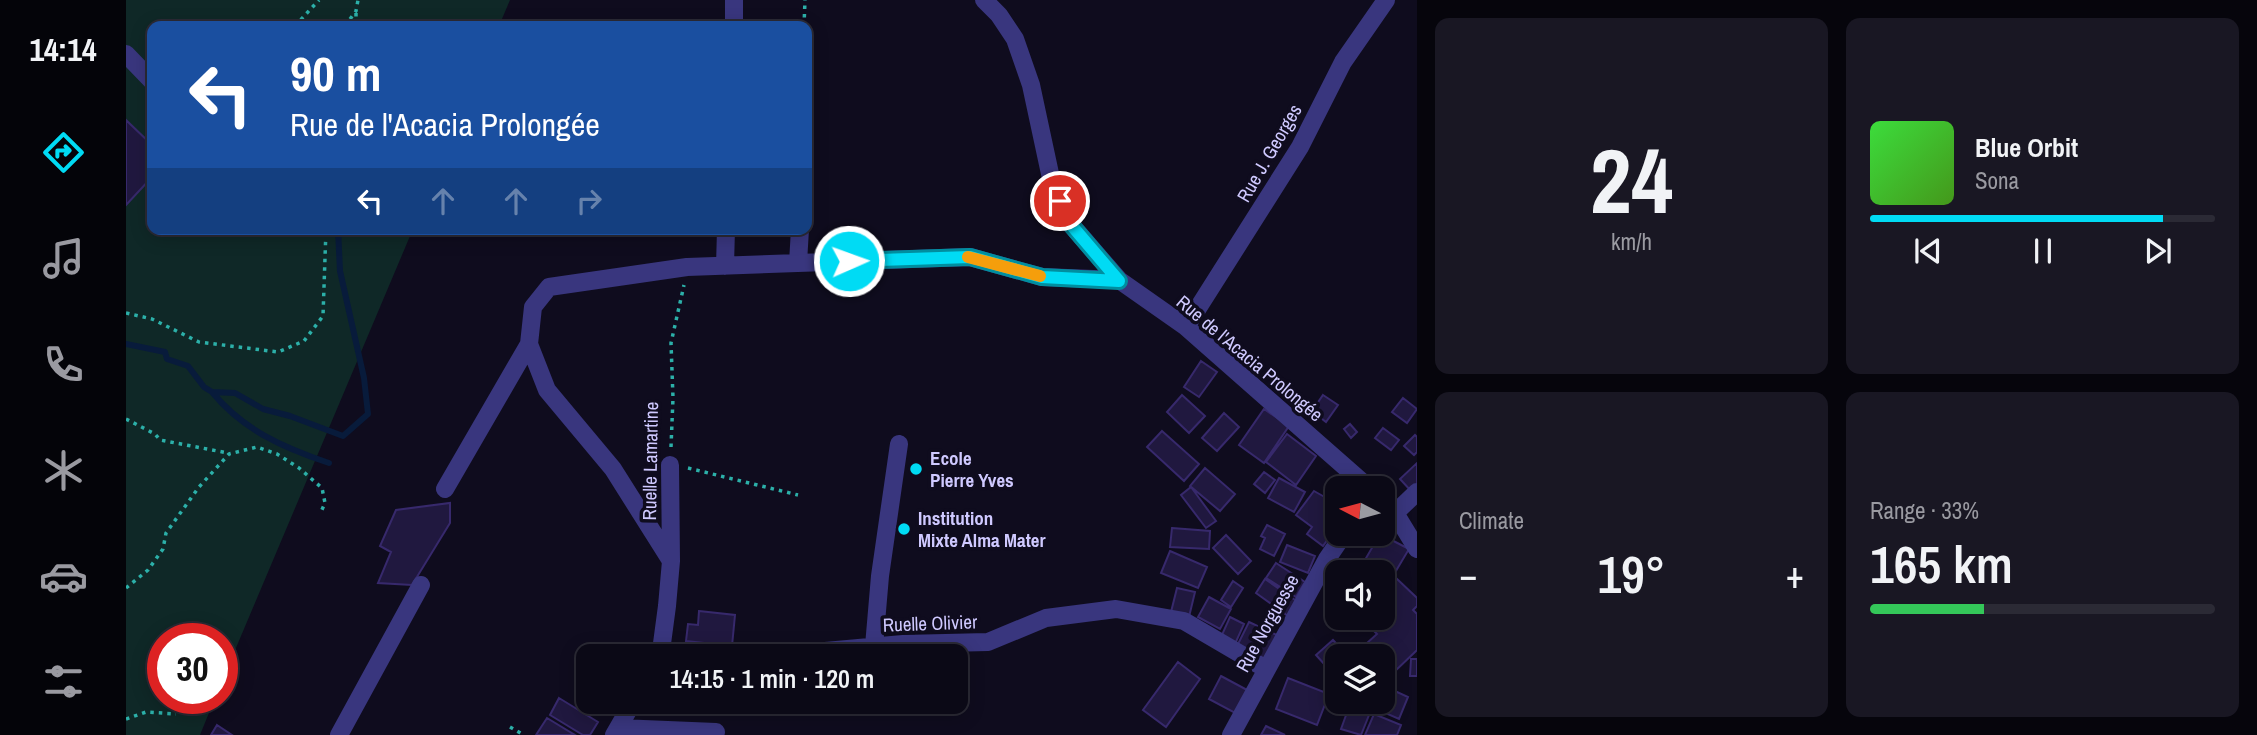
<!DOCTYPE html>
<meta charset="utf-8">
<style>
body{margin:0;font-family:"Archivo Narrow",sans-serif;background:#191723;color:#f1f3f6;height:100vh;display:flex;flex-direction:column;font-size:26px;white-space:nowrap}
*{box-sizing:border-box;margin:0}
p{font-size:23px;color:#9a9aa1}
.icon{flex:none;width:38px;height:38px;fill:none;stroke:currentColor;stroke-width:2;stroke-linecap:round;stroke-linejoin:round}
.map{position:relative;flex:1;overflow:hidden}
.drawer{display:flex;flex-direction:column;gap:18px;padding:18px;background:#06050c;width:840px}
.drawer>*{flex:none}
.top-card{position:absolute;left:21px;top:21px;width:665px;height:214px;border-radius:14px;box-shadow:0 4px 18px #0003,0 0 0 2px #2b2a35;background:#1a4fa0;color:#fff;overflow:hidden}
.needle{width:46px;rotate:276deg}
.controls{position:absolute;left:1199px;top:476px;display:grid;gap:14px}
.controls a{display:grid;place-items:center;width:70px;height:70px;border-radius:14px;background:#0b0916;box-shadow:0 4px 18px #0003,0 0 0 2px #2b2a35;font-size:35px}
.speed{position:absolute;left:21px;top:623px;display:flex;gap:14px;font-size:35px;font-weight:700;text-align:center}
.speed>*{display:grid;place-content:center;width:91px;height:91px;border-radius:50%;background:#0b0916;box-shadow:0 4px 18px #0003,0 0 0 2px #2b2a35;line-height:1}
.speed .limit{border:10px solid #d22;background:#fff;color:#111}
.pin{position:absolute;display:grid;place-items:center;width:60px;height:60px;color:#fff;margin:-30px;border:4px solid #fff;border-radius:50%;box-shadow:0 2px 7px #0007}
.me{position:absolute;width:77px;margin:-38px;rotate:88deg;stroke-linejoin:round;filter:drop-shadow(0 0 5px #0008)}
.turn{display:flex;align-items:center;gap:24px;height:147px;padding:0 28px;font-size:32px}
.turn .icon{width:91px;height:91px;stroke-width:2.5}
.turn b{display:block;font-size:49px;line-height:60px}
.lanes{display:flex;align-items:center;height:66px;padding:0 28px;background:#0003;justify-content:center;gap:35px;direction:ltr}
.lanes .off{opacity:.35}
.big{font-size:52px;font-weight:600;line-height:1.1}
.drawer .widget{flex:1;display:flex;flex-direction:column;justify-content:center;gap:10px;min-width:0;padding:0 24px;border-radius:14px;background:#191723}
.drawer .dial{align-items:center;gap:0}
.dial b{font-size:91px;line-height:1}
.song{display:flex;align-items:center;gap:21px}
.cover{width:84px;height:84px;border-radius:10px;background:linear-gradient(135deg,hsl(120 70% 55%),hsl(100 70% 35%))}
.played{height:7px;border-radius:4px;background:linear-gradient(90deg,#00dbf4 85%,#2b2a35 85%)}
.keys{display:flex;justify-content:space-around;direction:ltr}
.heat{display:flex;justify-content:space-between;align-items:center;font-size:38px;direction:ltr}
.charge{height:10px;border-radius:5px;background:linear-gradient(90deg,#34c759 33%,#2b2a35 0)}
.drawer .tiles{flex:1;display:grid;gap:18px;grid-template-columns:repeat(2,1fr)}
.trip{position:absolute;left:450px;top:644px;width:392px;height:70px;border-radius:14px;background:#0b0916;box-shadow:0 4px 18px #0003,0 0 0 2px #2b2a35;font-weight:600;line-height:70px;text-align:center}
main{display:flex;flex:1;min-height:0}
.tabs{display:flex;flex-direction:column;width:126px;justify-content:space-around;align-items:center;background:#040409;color:#9a9aa1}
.tabs .icon{width:49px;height:49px}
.tabs .active{color:#00dbf4}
.tabs b{font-size:32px;color:#f1f3f6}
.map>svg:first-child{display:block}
</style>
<main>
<nav class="tabs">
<b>14:14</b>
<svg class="icon active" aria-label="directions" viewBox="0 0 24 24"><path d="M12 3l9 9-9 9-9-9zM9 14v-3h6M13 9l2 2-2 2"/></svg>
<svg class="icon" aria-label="music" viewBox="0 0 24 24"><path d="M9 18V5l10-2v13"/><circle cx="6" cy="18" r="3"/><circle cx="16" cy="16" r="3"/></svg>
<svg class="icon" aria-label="phone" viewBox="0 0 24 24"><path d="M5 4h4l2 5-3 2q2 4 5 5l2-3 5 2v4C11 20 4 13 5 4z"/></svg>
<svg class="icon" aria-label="climate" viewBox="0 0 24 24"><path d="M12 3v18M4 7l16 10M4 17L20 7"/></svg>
<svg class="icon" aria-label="car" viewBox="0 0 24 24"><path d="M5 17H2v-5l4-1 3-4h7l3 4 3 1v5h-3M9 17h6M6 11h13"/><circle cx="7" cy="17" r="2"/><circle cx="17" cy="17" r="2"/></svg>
<svg class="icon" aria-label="filters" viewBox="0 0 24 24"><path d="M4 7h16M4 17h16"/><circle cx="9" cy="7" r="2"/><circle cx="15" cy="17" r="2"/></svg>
</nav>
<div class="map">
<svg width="1291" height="735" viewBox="0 0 1291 735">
<rect width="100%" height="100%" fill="#0f0c1e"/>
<!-- green -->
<path fill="#0f2827" d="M 0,0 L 384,0 L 373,26 L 26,26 L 26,229 L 287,229 L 96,681 L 96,639 L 37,639 L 37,698 L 89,698 L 74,735 L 0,735 Z"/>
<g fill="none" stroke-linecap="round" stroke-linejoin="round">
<!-- stream -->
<path stroke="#081b3b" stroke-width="6" d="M 0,344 L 39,352 L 41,359 L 62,366 L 78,387 L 86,392 L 109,393 L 137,409 L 164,416 L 217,436 L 242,414 L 238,378 L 214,271 L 212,229
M 86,392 C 117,430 158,448 203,463"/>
</g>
<!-- building -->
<path fill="#20183f" stroke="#37296c" stroke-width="2" d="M 0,120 L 26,145 L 26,177 L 0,205 Z
M 1075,361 L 1091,372 L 1073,397 L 1058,387 Z
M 1056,395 L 1079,416 L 1063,433 L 1041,412 Z
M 1197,395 L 1212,405 L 1200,422 L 1186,411 Z
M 1277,398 L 1291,409 L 1281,423 L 1266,412 Z
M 1138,409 L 1163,426 L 1138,463 L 1113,445 Z
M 1098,413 L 1113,427 L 1091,451 L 1076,438 Z
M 1224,424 L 1231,432 L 1225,438 L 1218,429 Z
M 1257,428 L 1273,440 L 1265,450 L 1249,438 Z
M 1036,431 L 1073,464 L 1058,481 L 1021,447 Z
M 1161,434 L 1190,456 L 1170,485 L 1140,462 Z
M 1289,435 L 1291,437 L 1291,452 L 1288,455 L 1278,446 Z
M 1291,463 L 1291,487 L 1286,492 L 1274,479 Z
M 1079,468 L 1109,494 L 1094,511 L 1064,486 Z
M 1138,472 L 1149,480 L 1139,493 L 1128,484 Z
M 1153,478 L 1179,492 L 1168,512 L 1142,498 Z
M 1065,487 L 1090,521 L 1080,528 L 1055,495 Z
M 1188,491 L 1211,504 L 1211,526 L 1197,546 L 1181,534 L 1186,527 L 1170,515 Z
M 324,503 L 324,523 L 286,585 L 252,583 L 265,552 L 254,546 L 270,510 Z
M 1141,525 L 1159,534 L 1148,556 L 1134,549 L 1139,538 L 1135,536 Z
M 1046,528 L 1084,531 L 1083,549 L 1044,547 Z
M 1254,534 L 1283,549 L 1264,581 L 1256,577 L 1256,572 L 1249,572 L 1236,565 Z
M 1100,535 L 1125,561 L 1112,574 L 1087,548 Z
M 1161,545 L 1189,556 L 1182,573 L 1154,562 Z
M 1044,551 L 1081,567 L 1072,588 L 1035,573 Z
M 1150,563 L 1179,582 L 1170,597 L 1140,578 Z
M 1270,578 L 1291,598 L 1291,606 L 1287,610 L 1291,614 L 1291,650 L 1264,676 L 1256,669 L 1256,656 L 1251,656 L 1253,655 L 1241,643 L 1251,634 L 1235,618 L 1256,618 L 1256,592 Z
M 1139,579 L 1172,602 L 1162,616 L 1130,593 Z
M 1107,581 L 1117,588 L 1105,607 L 1095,600 Z
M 1051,588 L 1069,592 L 1062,621 L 1044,616 Z
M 1083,597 L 1105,609 L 1094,629 L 1072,617 Z
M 573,611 L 609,615 L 606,646 L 560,641 L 562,624 L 572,625 Z
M 1104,617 L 1118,624 L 1109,644 L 1095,637 Z
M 1123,622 L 1153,636 L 1140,663 L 1110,648 Z
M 1207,640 L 1222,656 L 1211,656 L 1211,675 L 1209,676 L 1190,655 Z
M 1285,659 L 1291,659 L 1291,676 L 1284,676 Z
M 1052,662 L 1074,679 L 1040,727 L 1017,710 Z
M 1095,676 L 1123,691 L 1111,714 L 1083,699 Z
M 1162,678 L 1203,694 L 1191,725 L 1150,709 Z
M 1258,686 L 1282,697 L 1273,719 L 1248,708 L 1251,702 L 1256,702 Z
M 433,698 L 472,722 L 464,735 L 457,735 L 424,715 Z
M 1218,702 L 1248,702 L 1244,712 Z
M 1223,707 L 1243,715 L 1235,735 L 1215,729 Z
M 1248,714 L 1275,725 L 1271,735 L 1239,735 Z
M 421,718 L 449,735 L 410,735 Z
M 91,725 L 106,735 L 85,735 Z
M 1140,726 L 1159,735 L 1135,735 Z"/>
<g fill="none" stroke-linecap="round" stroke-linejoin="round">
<!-- path -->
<path stroke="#2cb0a9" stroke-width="3.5" stroke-dasharray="3.5 5" stroke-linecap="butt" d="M 230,13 L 230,26
M 169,26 L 193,0
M 219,26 L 230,11 L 232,0
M 678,26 L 679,0
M 45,233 L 48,229
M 0,313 L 26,319 L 73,342 L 152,352 L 178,341 L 197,316 L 200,229
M 0,419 L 29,434 L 34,440 L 102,453
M 545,447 L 547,398 L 545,343 L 558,285
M 562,468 L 672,495
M 0,588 L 22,570 L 37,549 L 40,533 L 73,487 L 103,454 L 131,447 L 151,454 L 173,468 L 196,488 L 199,503 L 194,514
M 0,719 L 20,712 L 50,714
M 384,727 L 398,735"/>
<!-- minor -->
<path stroke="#39367e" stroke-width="18" d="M 608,0 L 608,26
M 858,0 L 873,15 L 889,39 L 905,85 L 926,183 L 941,220 L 993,280 L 1060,327 L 1243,488
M 0,54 L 26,81
M 672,263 L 674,229
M 599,266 L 600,229
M 1060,327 L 1174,147 L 1217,62 L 1260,0
M 319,489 L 403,344
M 1256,501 L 1269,513 L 1291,549
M 1269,513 L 1291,492
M 545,561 L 487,469 L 421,390 L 403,344 L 407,307 L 423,287 L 561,267 L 844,257 L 916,277 L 993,280
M 748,646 L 754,576 L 773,444
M 535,651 L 688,652 L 777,644 L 862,642 L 920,618 L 990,609 L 1058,621 L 1140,669
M 532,656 L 535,651 L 541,606 L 545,561 L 544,465
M 493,728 L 590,732
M 213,735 L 295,585
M 488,735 L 507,702
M 1105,735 L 1201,559 L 1218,534"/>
</g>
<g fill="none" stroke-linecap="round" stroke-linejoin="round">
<!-- route casing -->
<g stroke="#008e9f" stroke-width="18">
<path id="route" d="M 723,261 L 844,257 L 916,277 L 993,281 L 941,220 L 934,201"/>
</g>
<!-- route -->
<use href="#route" stroke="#00dbf4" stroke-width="12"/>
<!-- slow -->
<path stroke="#f59e0b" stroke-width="12" d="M 842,257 L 914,276"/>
</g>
<!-- markers -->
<g fill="#00dbf4" stroke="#0f0c1e" stroke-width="2.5">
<circle cx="790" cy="469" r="7"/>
<circle cx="778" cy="529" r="7"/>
</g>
<g text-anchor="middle" stroke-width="7" stroke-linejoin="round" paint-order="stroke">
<!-- street labels -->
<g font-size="19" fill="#cfc9ff" stroke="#0f0c1e">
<text transform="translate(1143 153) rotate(-60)" y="7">Rue J. Georges</text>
<text transform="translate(1124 358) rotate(40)" y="7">Rue de l'Acacia Prolongée</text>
<text transform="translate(524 461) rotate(-89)" y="7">Ruelle Lamartine</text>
<text transform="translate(804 623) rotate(-2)" y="7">Ruelle Olivier</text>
<text transform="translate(1141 623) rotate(-61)" y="7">Rue Norguesse</text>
</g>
<!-- poi labels -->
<g font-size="19" font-weight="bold" fill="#cfc9ff" stroke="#0f0c1e" text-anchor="start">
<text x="804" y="465">Ecole<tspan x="804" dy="22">Pierre Yves</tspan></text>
<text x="792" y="525">Institution<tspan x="792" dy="22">Mixte Alma Mater</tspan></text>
</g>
</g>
</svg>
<div class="controls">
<a><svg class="needle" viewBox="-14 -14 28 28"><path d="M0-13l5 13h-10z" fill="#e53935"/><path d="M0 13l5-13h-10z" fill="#9a9aa1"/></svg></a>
<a><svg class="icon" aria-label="sound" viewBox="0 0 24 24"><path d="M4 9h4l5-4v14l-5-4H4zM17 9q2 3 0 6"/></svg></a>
<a><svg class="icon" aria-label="layers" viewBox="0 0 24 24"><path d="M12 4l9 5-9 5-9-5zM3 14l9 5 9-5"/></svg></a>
</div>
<div class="speed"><div class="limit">30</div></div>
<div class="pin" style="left:934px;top:201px;background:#d93025"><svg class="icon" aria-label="arrive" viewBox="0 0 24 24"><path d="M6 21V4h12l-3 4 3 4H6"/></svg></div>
<svg class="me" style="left:723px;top:261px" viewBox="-20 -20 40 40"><circle r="17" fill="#00dbf4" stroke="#fff" stroke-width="3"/><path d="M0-11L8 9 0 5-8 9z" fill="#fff"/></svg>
<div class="trip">14:15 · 1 min · 120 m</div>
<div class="top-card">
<div class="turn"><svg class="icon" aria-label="left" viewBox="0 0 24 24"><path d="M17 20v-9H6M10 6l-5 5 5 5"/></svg><div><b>90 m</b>Rue de l'Acacia Prolongée</div></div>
<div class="lanes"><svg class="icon" aria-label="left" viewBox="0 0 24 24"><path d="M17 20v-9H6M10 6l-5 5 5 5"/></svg><svg class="icon off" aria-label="ahead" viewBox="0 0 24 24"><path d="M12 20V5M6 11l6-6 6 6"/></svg><svg class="icon off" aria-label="ahead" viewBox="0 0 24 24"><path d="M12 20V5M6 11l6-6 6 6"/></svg><svg class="icon off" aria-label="right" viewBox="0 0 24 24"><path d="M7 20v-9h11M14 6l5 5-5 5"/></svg></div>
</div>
</div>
<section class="drawer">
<div class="tiles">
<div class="widget dial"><b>24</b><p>km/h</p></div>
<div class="widget">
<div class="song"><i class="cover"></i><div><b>Blue Orbit</b><p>Sona</p></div></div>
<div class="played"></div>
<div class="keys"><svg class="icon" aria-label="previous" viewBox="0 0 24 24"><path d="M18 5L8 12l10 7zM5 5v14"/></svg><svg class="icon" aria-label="pause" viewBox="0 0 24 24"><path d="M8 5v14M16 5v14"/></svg><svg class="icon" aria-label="next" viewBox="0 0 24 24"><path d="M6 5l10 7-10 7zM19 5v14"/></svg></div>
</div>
<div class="widget"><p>Climate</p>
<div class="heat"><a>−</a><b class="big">19°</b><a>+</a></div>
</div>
<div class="widget"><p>Range · 33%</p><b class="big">165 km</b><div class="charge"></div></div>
</div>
</section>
</main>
